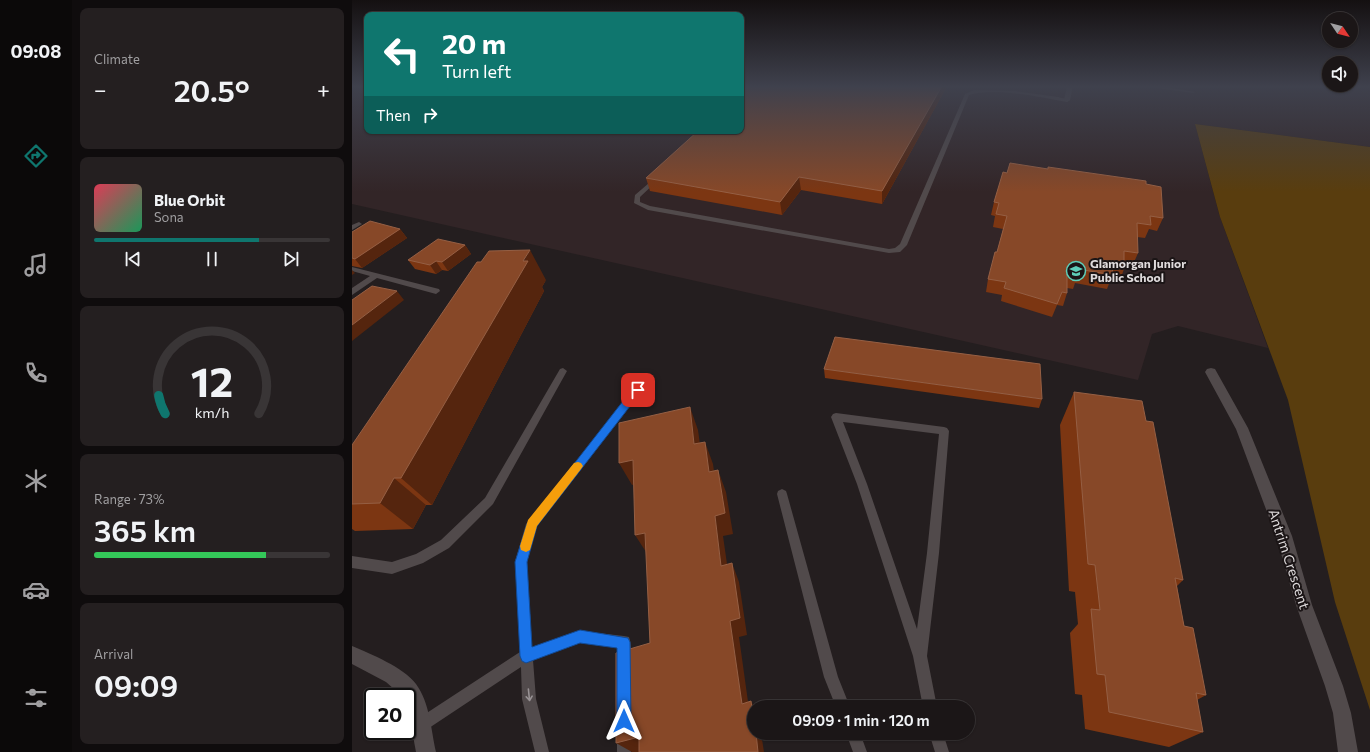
<!DOCTYPE html>
<meta charset="utf-8">
<style>
body{margin:0;font-family:Commissioner,sans-serif;background:#241f20;color:#f1f3f6;height:100vh;display:flex;flex-direction:column;font-size:15px;white-space:nowrap}
*{box-sizing:border-box;margin:0}
p{font-size:13px;color:#a09fa1}
.icon{flex:none;width:22px;height:22px;fill:none;stroke:currentColor;stroke-width:2;stroke-linecap:round;stroke-linejoin:round}
.map{position:relative;flex:1;overflow:hidden}
.panel{display:flex;flex-direction:column;gap:8px;padding:8px;background:#0f0c0d;width:280px}
.panel>*{flex:none}
.guide{position:absolute;left:12px;top:12px;width:380px;height:122px;border-radius:8px;box-shadow:0 1px 3px #0004,0 0 0 1px #393536;background:#0f766e;color:#fff;overflow:hidden}
.needle{width:26px;rotate:125deg}
.controls{position:absolute;left:970px;top:12px;display:grid;gap:8px}
.controls a{display:grid;place-items:center;width:36px;height:36px;border-radius:50%;background:#1b1617;box-shadow:0 1px 3px #0004,0 0 0 1px #393536;font-size:20px}
.speed{position:absolute;left:12px;top:688px;display:flex;gap:8px;font-size:20px;font-weight:700;text-align:center}
.speed>*{display:grid;place-content:center;width:52px;height:52px;border-radius:50%;background:#1b1617;box-shadow:0 1px 3px #0004,0 0 0 1px #393536;line-height:1}
.speed .limit{border:2px solid #111;border-radius:6px;background:#fff;color:#111}
.pin{position:absolute;display:grid;place-items:center;width:34px;height:34px;color:#fff;margin:-17px;border-radius:8px;box-shadow:0 2px 6px #0006}
.me{position:absolute;width:44px;margin:-22px;rotate:0deg;stroke-linejoin:round;filter:drop-shadow(0 0 3px #0008)}
.turn{display:flex;align-items:center;gap:14px;height:84px;padding:0 12px;font-size:18px}
.turn .icon{width:52px;height:52px;stroke-width:2.5}
.turn b{display:block;font-size:28px;line-height:34px}
.then{display:flex;align-items:center;height:38px;padding:0 12px;background:#0003;gap:8px;font-size:15px}
.big{font-size:30px;font-weight:600;line-height:1.1}
.panel .card{flex:1;display:flex;flex-direction:column;justify-content:center;gap:6px;min-width:0;padding:0 14px;border-radius:8px;background:#241f20}
.panel .dial{align-items:center;gap:0}
.dial svg{height:104px;overflow:visible;fill:none;stroke:#393536;stroke-width:7;stroke-linecap:round;text-anchor:middle}
.dial text{fill:#f1f3f6;stroke:none}
.song{display:flex;align-items:center;gap:12px}
.cover{width:48px;height:48px;border-radius:6px;background:linear-gradient(135deg,hsl(350 70% 55%),hsl(150 70% 35%))}
.played{height:4px;border-radius:2px;background:linear-gradient(90deg,#0f766e 70%,#393536 70%)}
.keys{display:flex;justify-content:space-around;direction:ltr}
.heat{display:flex;justify-content:space-between;align-items:center;font-size:22px;direction:ltr}
.charge{height:6px;border-radius:3px;background:linear-gradient(90deg,#34c759 73%,#393536 0)}
.trip{position:absolute;left:395px;top:700px;width:228px;height:40px;border-radius:20px;background:#1b1617;box-shadow:0 1px 3px #0004,0 0 0 1px #393536;font-weight:600;line-height:40px;text-align:center}
main{display:flex;flex:1;min-height:0}
.dock{display:flex;flex-direction:column;width:72px;justify-content:space-around;align-items:center;background:#0b0909;color:#a09fa1}
.dock .icon{width:28px;height:28px}
.dock .current{color:#0f766e}
.dock b{font-size:18px;color:#f1f3f6}
.map>svg:first-child{display:block}
</style>
<main>
<nav class="dock">
<b>09:08</b>
<svg class="icon current" aria-label="directions" viewBox="0 0 24 24"><path d="M12 3l9 9-9 9-9-9zM9 14v-3h6M13 9l2 2-2 2"/></svg>
<svg class="icon" aria-label="music" viewBox="0 0 24 24"><path d="M9 18V5l10-2v13"/><circle cx="6" cy="18" r="3"/><circle cx="16" cy="16" r="3"/></svg>
<svg class="icon" aria-label="phone" viewBox="0 0 24 24"><path d="M5 4h4l2 5-3 2q2 4 5 5l2-3 5 2v4C11 20 4 13 5 4z"/></svg>
<svg class="icon" aria-label="climate" viewBox="0 0 24 24"><path d="M12 3v18M4 7l16 10M4 17L20 7"/></svg>
<svg class="icon" aria-label="car" viewBox="0 0 24 24"><path d="M5 17H2v-5l4-1 3-4h7l3 4 3 1v5h-3M9 17h6M6 11h13"/><circle cx="7" cy="17" r="2"/><circle cx="17" cy="17" r="2"/></svg>
<svg class="icon" aria-label="filters" viewBox="0 0 24 24"><path d="M4 7h16M4 17h16"/><circle cx="9" cy="7" r="2"/><circle cx="15" cy="17" r="2"/></svg>
</nav>
<section class="panel">
<div class="card"><p>Climate</p>
<div class="heat"><a>−</a><b class="big">20.5°</b><a>+</a></div>
</div>
<div class="card">
<div class="song"><i class="cover"></i><div><b>Blue Orbit</b><p>Sona</p></div></div>
<div class="played"></div>
<div class="keys"><svg class="icon" aria-label="previous" viewBox="0 0 24 24"><path d="M18 5L8 12l10 7zM5 5v14"/></svg><svg class="icon" aria-label="pause" viewBox="0 0 24 24"><path d="M8 5v14M16 5v14"/></svg><svg class="icon" aria-label="next" viewBox="0 0 24 24"><path d="M6 5l10 7-10 7zM19 5v14"/></svg></div>
</div>
<div class="card dial"><svg viewBox="0 0 100 80">
<path d="M14 69A42 42 0 1 1 86 69"/>
<path d="M14 69A42 42 0 0 1 9 55" stroke="#0f766e"/>
<text x="50" y="56" font-size="32" font-weight="700">12</text>
<text x="50" y="72" font-size="11">km/h</text>
</svg></div>
<div class="card"><p>Range · 73%</p><b class="big">365 km</b><div class="charge"></div></div>
<div class="card"><p>Arrival</p><b class="big">09:09</b></div>
</section>
<div class="map">
<svg width="1018" height="752" viewBox="0 0 1018 752">
<rect width="100%" height="100%" fill="#241e1f"/>
<!-- built -->
<path fill="#322527" d="M 5,86 L 15,86 L 15,131 L 389,131 L 389,86 L 1018,86 L 1018,147 L 843,124 L 868,217 L 916,348 L 826,326 L 800,334 L 786,380 L 0,204 L 0,89 Z"/>
<!-- green -->
<path fill="#593d0e" d="M 843,124 L 1018,147 L 1018,710 L 983,602 L 936,400 L 868,217 Z"/>
<g fill="none" stroke-linecap="round" stroke-linejoin="round">
<!-- lane -->
<path fill="#514a4b" fill-rule="evenodd" d="M 790,86 L 808,86 L 843,92 L 841,93 Z
M 622,90 L 663,91 L 706,97 L 718,100 L 715,102 C 688,97 642,87 617,95 L 555,245 L 548,252 L 537,253 L 296,210 L 282,203 L 283,195 L 304,177 L 306,178 L 306,180 L 288,197 L 288,202 L 298,206 L 537,249 L 543,248 L 548,244 L 613,94 Z
M 7,222 L 10,224 L 0,230 L 0,225 Z
M 0,267 L 87,289 L 88,291 L 84,294 L 25,278 L 0,295 L 0,288 L 18,276 L 0,271 Z
M 211,368 L 215,371 L 141,504 L 97,548 L 71,563 L 40,574 L 0,568 L 0,556 L 40,562 L 64,554 L 89,540 L 133,498 L 208,369 Z
M 286,387 L 289,388 L 291,390 L 289,392 L 185,526 L 175,562 L 180,647 L 228,631 L 272,636 L 277,637 C 280,646 280,659 277,667 L 272,669 L 267,667 L 265,662 L 266,648 L 228,643 L 181,660 L 184,699 L 197,752 L 183,752 L 170,699 L 169,667 L 74,730 L 69,732 L 64,730 L 62,725 L 64,720 L 168,652 L 163,562 L 174,524 L 283,388 Z
M 484,413 L 592,427 L 595,428 L 597,431 L 587,553 L 575,656 L 585,707 L 571,707 L 561,656 L 505,484 L 479,417 L 481,414 ZM 491,422 L 587,434 L 575,553 L 565,629 L 515,484 Z
M 430,489 L 434,491 L 435,494 L 486,677 L 498,707 L 484,707 L 472,677 L 425,494 L 426,491 Z
M 272,730 L 277,732 L 279,737 L 279,752 L 265,752 L 265,737 L 267,732 Z
M 494,733 L 508,733 L 515,752 L 501,752 Z
M 577,733 L 591,733 L 597,752 L 583,752 Z"/>
<!-- street -->
<path fill="#514a4b" fill-rule="evenodd" d="M 715,86 L 721,86 L 718,100 L 715,102 L 712,100 Z
M 859,368 L 863,369 L 896,428 L 940,536 L 960,605 L 991,686 L 999,713 L 1006,752 L 986,752 L 981,713 L 973,686 L 944,605 L 924,536 L 884,429 L 853,372 L 855,369 Z
M 0,646 C 19,654 51,667 64,684 C 78,703 79,730 84,752 L 64,752 L 55,704 L 55,697 L 51,697 L 34,682 L 0,664 Z"/>
</g>
<!-- wall -->
<path fill="#7c3612" d="M 595,86 L 530,204 L 449,190 L 430,215 L 298,191 L 294,178 Z
M 794,184 L 811,218 L 805,231 L 797,229 L 793,238 L 785,237 L 786,253 L 780,267 L 772,265 L 772,269 L 767,283 L 758,281 L 755,289 L 723,283 L 721,289 L 715,288 L 715,293 L 711,306 L 705,305 L 700,317 L 649,301 L 650,295 L 634,292 L 636,279 L 645,252 L 651,229 L 641,227 L 643,216 L 639,215 L 642,202 Z
M 48,229 L 55,238 L 10,268 L 0,266 L 0,232 Z
M 113,245 L 119,254 L 96,271 L 90,270 L 84,274 L 63,269 L 56,260 Z
M 194,280 L 190,287 L 192,291 L 80,505 L 74,505 L 61,529 L 3,531 L 0,529 L 0,504 Z
M 472,369 L 690,399 L 687,408 L 473,378 Z
M 722,392 L 794,421 L 831,580 L 825,586 L 832,626 L 854,695 L 845,700 L 851,732 L 817,747 L 733,729 L 730,695 L 723,694 L 718,633 L 726,624 L 723,592 L 717,591 L 708,425 Z"/>
<!-- shaded-wall -->
<path fill="#55250e" d="M 590,86 L 595,86 L 530,204 L 530,191 Z
M 447,177 L 449,190 L 430,215 L 428,202 Z
M 48,229 L 55,238 L 10,268 L 3,259 Z
M 113,245 L 119,254 L 96,271 L 90,262 Z
M 178,250 L 194,280 L 190,287 L 192,291 L 80,505 L 49,478 Z
M 84,261 L 90,270 L 84,274 L 78,265 Z
M 0,270 L 3,273 L 0,275 Z
M 45,291 L 52,300 L 0,341 L 0,325 Z
M 338,407 L 346,430 L 351,466 L 342,444 Z
M 353,442 L 361,464 L 365,494 L 357,472 Z
M 281,460 L 293,482 L 280,485 L 267,463 Z
M 366,470 L 374,492 L 381,534 L 371,536 L 378,585 L 369,566 L 363,516 Z
M 42,478 L 74,505 L 61,529 L 28,503 Z
M 293,533 L 296,555 L 283,535 Z
M 380,563 L 387,582 L 395,635 L 387,637 L 398,716 L 390,704 L 378,621 Z
M 399,701 L 402,707 L 402,722 Z
M 404,733 L 409,733 L 412,752 L 406,752 Z
M 287,737 L 303,748 L 287,752 L 280,752 L 264,743 Z"/>
<!-- building -->
<path fill="#874828" stroke="#955f44" d="M 396,86 L 590,86 L 530,191 L 447,177 L 428,202 L 294,178 L 346,131 L 389,131 L 389,93 Z
M 658,163 L 696,169 L 696,167 L 794,181 L 794,184 L 809,187 L 811,218 L 798,216 L 799,225 L 785,223 L 786,253 L 772,251 L 772,269 L 760,267 L 761,275 L 726,269 L 726,276 L 715,274 L 715,293 L 710,292 L 705,304 L 652,288 L 654,282 L 636,279 L 643,252 L 645,252 L 655,216 L 644,214 L 647,203 L 642,202 L 651,172 L 655,173 Z
M 18,221 L 48,229 L 3,259 L 0,258 L 0,232 Z
M 86,239 L 113,245 L 90,262 L 84,261 L 78,265 L 56,260 Z
M 178,250 L 171,261 L 176,261 L 49,478 L 42,478 L 28,503 L 0,504 L 0,445 L 125,262 L 129,262 L 137,251 Z
M 20,286 L 45,291 L 0,325 L 0,300 Z
M 483,337 L 688,364 L 690,399 L 472,369 Z
M 722,392 L 790,401 L 794,421 L 801,422 L 831,580 L 823,578 L 832,626 L 841,628 L 854,695 L 844,693 L 851,732 L 757,712 L 753,675 L 745,674 L 739,609 L 748,610 L 743,565 L 736,564 Z
M 338,407 L 342,444 L 353,442 L 357,472 L 366,470 L 373,513 L 363,516 L 369,566 L 380,563 L 388,618 L 378,621 L 390,704 L 399,701 L 402,722 L 402,733 L 404,733 L 406,752 L 287,752 L 287,737 L 264,743 L 264,653 L 298,643 L 293,533 L 283,535 L 281,460 L 267,463 L 267,423 Z"/>
<!-- one-way arrows -->
<defs><path id="oneway-shaft" d="M-6 0H5M1.5-3L5.5 0L1.5 3" fill="none" stroke-width="1.6" stroke-linecap="round" stroke-linejoin="round"/></defs>
<use stroke="#989294" href="#oneway-shaft" transform="translate(177 695) rotate(84)"/>
<!-- sky -->
<linearGradient id="sky" x2="0" y2="1"><stop stop-color="#141011"/><stop offset="0.45" stop-color="#3f414d"/><stop offset="1" stop-color="#3f414d" stop-opacity="0"/></linearGradient>
<rect width="1018" height="192" fill="url(#sky)"/>
<!-- route -->
<path fill="#1a73e8" stroke="#114b97" d="M 286,386 L 289,387 L 290,390 L 289,392 L 185,526 L 175,562 L 180,647 L 228,630 L 276,638 L 278,642 L 279,721 L 277,726 L 272,728 L 267,726 L 265,721 L 265,648 L 228,643 L 174,663 L 170,661 L 168,656 L 163,562 L 175,524 L 282,387 Z"/>
<!-- slow -->
<path fill="#f59e0b" d="M 226,462 L 229,463 L 231,466 L 229,469 L 185,526 L 178,550 L 174,552 L 169,550 L 168,546 L 176,520 L 222,463 Z"/>
<!-- icons -->
<defs>
<g id="school-ring" transform="scale(1)"><circle r="9.5" fill="#1b1516" stroke="#5eceb8" stroke-width="1.5"/><path d="M0-5L7-2L0 1L-7-2ZM-4 1L0 2.5L4 1V4Q0 6-4 4Z" fill="#5eceb8"/></g>
</defs>
<g fill-rule="evenodd">
<use href="#school-ring" x="724" y="271"/>
</g>
<g text-anchor="middle" stroke-width="4" stroke-linejoin="round" paint-order="stroke">
<!-- poi labels -->
<g font-size="12" font-weight="bold" fill="#dfdbdc" stroke="#1b1516" text-anchor="start">
<text x="738" y="268">Glamorgan Junior<tspan x="738" dy="14">Public School</tspan></text>
</g>
<!-- near-street labels -->
<g font-size="14" fill="#dfdbdc" stroke="#1b1516">
<text transform="translate(937 559) rotate(72)" y="5">Antrim Crescent</text>
</g>
</g>
</svg>
<div class="controls">
<a><svg class="needle" viewBox="-14 -14 28 28"><path d="M0-13l5 13h-10z" fill="#e53935"/><path d="M0 13l5-13h-10z" fill="#a09fa1"/></svg></a>
<a><svg class="icon" aria-label="sound" viewBox="0 0 24 24"><path d="M4 9h4l5-4v14l-5-4H4zM17 9q2 3 0 6"/></svg></a>
</div>
<div class="speed"><div class="limit">20</div></div>
<div class="pin" style="left:286px;top:390px;background:#d93025"><svg class="icon" aria-label="arrive" viewBox="0 0 24 24"><path d="M6 21V4h12l-3 4 3 4H6"/></svg></div>
<svg class="me" style="left:272px;top:721px" viewBox="-20 -20 40 40"><path d="M0-17L14 15 0 8-14 15z" fill="#1a73e8" stroke="#fff" stroke-width="4"/></svg>
<div class="trip">09:09 · 1 min · 120 m</div>
<div class="guide">
<div class="turn"><svg class="icon" aria-label="left" viewBox="0 0 24 24"><path d="M17 20v-9H6M10 6l-5 5 5 5"/></svg><div><b>20 m</b>Turn left</div></div>
<div class="then">Then<svg class="icon" aria-label="right" viewBox="0 0 24 24"><path d="M7 20v-9h11M14 6l5 5-5 5"/></svg></div>
</div>
</div>
</main>
